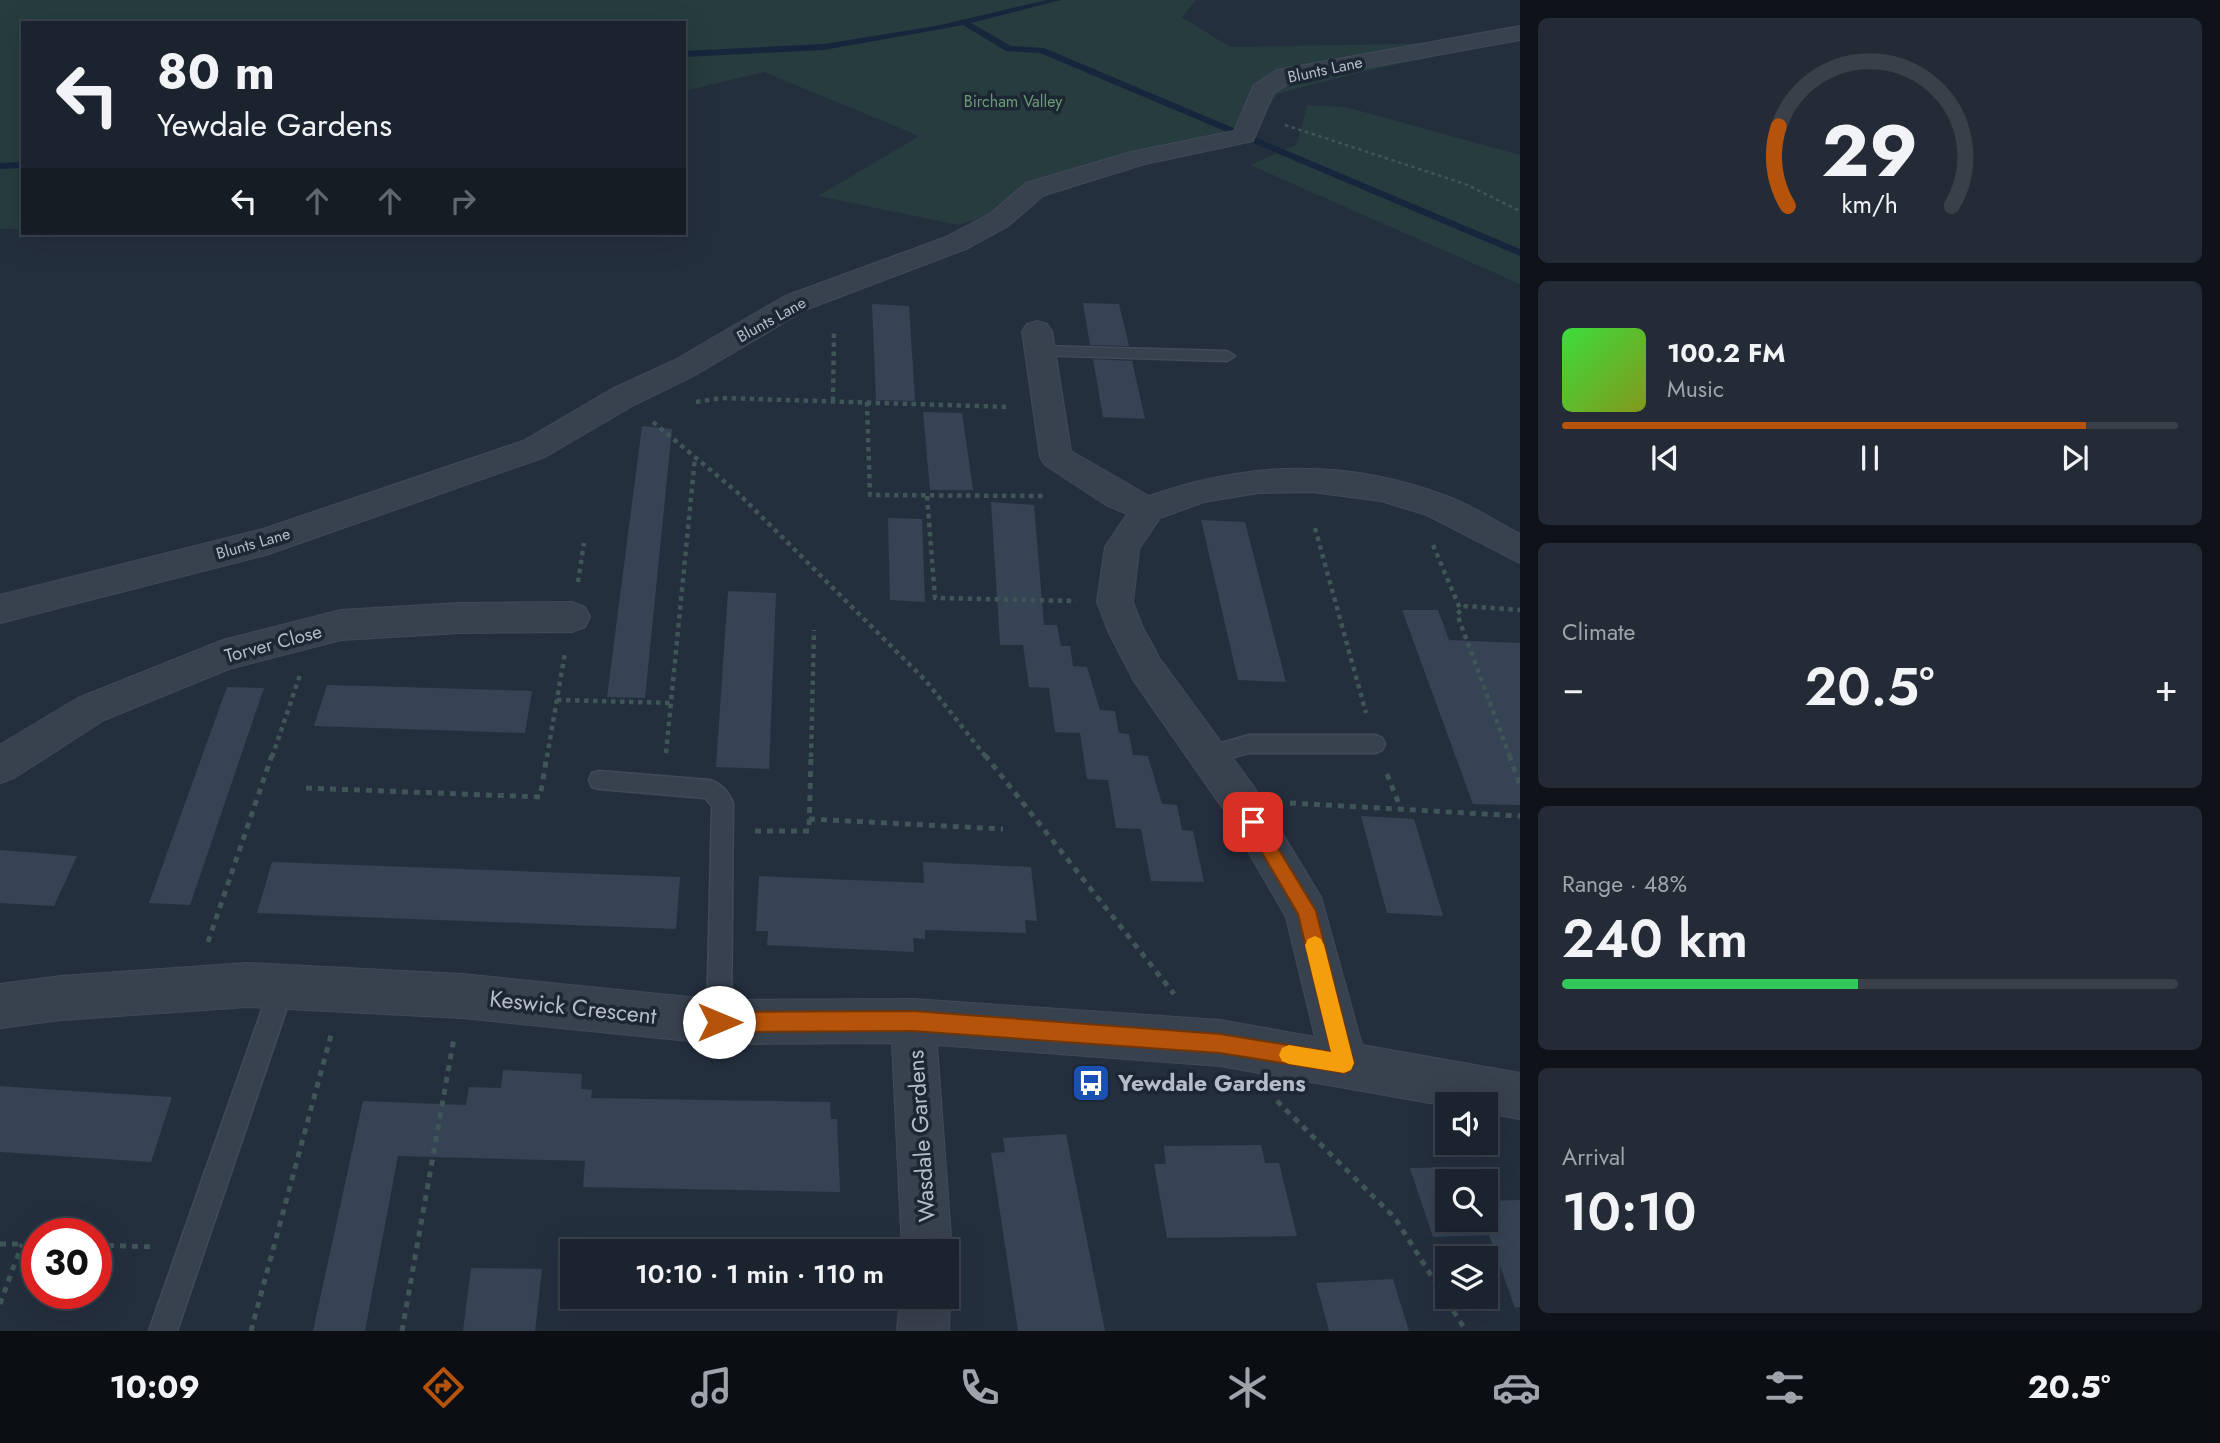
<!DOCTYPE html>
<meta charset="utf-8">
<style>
body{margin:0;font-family:Jost,sans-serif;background:#242b36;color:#f1f3f6;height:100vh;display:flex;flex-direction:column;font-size:26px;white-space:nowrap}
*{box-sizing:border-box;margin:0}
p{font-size:23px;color:#a0a4aa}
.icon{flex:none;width:38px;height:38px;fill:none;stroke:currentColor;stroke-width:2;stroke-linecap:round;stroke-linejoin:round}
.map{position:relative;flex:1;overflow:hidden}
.side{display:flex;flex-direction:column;gap:18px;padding:18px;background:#0f1319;width:700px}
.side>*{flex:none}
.banner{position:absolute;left:21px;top:21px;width:665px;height:214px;border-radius:0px;box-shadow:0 7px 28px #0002,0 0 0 2px #39404a;background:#1b232e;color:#f1f3f6;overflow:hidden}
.fabs{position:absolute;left:1435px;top:1092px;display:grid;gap:14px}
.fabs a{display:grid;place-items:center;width:63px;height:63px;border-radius:0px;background:#1b232e;box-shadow:0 7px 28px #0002,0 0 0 2px #39404a;font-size:35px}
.speed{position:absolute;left:21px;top:1218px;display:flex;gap:14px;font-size:35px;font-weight:700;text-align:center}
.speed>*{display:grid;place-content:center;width:91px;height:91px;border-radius:50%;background:#1b232e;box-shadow:0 7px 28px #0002,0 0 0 2px #39404a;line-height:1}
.speed .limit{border:10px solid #d22;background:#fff;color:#111}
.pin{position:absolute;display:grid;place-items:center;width:60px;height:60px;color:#fff;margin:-30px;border-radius:14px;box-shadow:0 4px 10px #0006}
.me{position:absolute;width:77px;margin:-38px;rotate:90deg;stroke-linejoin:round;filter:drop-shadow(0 0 5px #0008)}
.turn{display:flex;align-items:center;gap:24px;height:147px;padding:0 21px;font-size:32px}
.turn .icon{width:91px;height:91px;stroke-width:2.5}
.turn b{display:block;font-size:49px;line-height:60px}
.lanes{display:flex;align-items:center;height:66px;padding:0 21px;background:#0003;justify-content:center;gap:35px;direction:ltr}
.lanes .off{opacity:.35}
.big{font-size:52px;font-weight:600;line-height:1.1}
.side .widget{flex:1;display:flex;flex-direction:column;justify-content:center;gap:10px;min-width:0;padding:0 24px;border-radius:10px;background:#242b36}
.side .dial{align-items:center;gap:0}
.dial svg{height:182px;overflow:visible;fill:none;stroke:#39404a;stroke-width:7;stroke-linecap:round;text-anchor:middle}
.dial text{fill:#f1f3f6;stroke:none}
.song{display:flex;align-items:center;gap:21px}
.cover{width:84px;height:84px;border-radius:10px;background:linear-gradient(135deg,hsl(120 70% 55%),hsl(70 70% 35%))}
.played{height:7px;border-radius:4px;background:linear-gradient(90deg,#b45309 85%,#39404a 85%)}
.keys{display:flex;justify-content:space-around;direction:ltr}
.heat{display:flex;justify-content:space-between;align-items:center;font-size:38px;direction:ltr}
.charge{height:10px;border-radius:5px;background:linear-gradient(90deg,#34c759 48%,#39404a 0)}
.trip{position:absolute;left:560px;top:1239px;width:399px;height:70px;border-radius:0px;background:#1b232e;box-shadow:0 7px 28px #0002,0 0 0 2px #39404a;font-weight:600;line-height:70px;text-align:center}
.dock{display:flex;height:112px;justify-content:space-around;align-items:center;background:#0b0e12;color:#a0a4aa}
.dock .icon{width:49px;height:49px}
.dock .current{color:#b45309}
.dock b{font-size:32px;color:#f1f3f6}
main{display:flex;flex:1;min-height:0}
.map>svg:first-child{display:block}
</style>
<main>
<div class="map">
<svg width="1520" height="1331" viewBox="0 0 1520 1331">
<rect width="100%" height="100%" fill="#242f3e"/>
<!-- green -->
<path fill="#263c3f" d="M 0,0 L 1196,0 L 1182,17 L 1230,47 L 1505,42 L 1357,73 L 1277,94 L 1257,128 L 958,225 L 818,196 L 919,136 L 764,72 L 684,91 L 684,23 L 23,23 L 23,229 L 0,229 Z
M 1307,105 L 1346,107 L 1520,155 L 1520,284 L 1250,165 L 1297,144 Z"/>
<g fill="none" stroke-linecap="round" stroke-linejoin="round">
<!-- stream -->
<path fill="#17263c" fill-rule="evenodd" d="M 1047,0 L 1061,0 L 971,23 L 1011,46 L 1044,48 L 1520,249 L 1520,256 L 1040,53 L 1006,51 L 963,25 L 824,50 L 684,57 L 684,51 L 824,44 L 936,26 Z
M 23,162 L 23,168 L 0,169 L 0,163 Z"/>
</g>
<!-- building -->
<path fill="#364354" d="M 1083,303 L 1119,304 L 1129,346 L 1090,345 Z
M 872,304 L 909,306 L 915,401 L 876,400 Z
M 1093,359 L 1132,361 L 1145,419 L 1103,417 Z
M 923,412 L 962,413 L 973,490 L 930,490 Z
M 642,426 L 672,429 L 645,698 L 607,697 Z
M 991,502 L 1034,505 L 1044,625 L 1057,625 L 1061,646 L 1070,646 L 1073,666 L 1087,667 L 1100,710 L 1115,711 L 1119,733 L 1129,734 L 1133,755 L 1148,756 L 1162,804 L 1177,805 L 1182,830 L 1193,831 L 1204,882 L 1151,881 L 1141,829 L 1116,828 L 1108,780 L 1087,779 L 1080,733 L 1055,732 L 1049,688 L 1029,687 L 1023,645 L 1000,645 Z
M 888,518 L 922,519 L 925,602 L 890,600 Z
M 1201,520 L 1245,522 L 1286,682 L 1238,680 Z
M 728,591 L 776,593 L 769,769 L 716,767 Z
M 1402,610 L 1438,610 L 1449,640 L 1520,643 L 1520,805 L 1473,804 Z
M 327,685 L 368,686 L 532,691 L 525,733 L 314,726 Z
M 227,687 L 264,688 L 190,905 L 149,903 Z
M 1361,816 L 1414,819 L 1443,916 L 1387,913 Z
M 0,850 L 77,856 L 54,906 L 0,903 Z
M 272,862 L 680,877 L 676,929 L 257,913 Z
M 923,862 L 1031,867 L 1037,921 L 1025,920 L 1026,933 L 925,930 L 925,939 L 913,938 L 914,952 L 767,945 L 768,931 L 756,931 L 759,876 L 924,883 Z
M 503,1070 L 582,1074 L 581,1089 L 592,1090 L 591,1098 L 830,1102 L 831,1119 L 837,1119 L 840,1192 L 583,1187 L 585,1161 L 398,1156 L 365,1331 L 313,1331 L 363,1101 L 466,1105 L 469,1087 L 501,1088 Z
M 0,1086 L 72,1091 L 172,1097 L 151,1162 L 0,1152 Z
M 1066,1134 L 1105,1331 L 1018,1331 L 991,1153 L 1005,1152 L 1003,1138 Z
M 1261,1145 L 1265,1163 L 1279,1163 L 1297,1236 L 1167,1238 L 1154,1164 L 1166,1164 L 1164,1146 Z
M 1465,1167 L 1470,1181 L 1447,1181 L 1447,1220 L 1486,1220 L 1486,1201 L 1520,1200 L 1520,1307 L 1515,1308 L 1489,1235 L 1433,1237 L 1410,1168 Z
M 471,1268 L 542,1269 L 535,1331 L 463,1331 Z
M 1393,1279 L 1409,1331 L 1329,1331 L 1316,1283 Z"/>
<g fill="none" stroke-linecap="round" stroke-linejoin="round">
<!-- service casing -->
<g stroke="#414a57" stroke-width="3">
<path id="service" d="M 1040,346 L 1227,351 L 1235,356 L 1227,361 L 1034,355 L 1034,347 Z
M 1249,735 L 1375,735 L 1382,738 L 1385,744 L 1382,750 L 1375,753 L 1249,753 L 1207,764 L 1200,761 L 1197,755 L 1200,749 Z
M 599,771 L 710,780 C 721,784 729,793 733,803 L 731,1022 L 727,1030 L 719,1034 L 711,1030 L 707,1022 L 712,806 L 705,798 L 599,789 L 592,787 L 589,780 L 592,773 Z
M 282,975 L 290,979 L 294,987 L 177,1331 L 149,1331 L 270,987 L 274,979 Z"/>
</g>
<!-- minor casing -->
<g stroke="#414a57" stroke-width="2">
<path id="minor" d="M 1520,26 L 1520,40 L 1292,81 L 1273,94 L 1253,141 L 1145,164 L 1044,195 L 1008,226 L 966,249 L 805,310 L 697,374 L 634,405 L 545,457 L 266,555 L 0,623 L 0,595 L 263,529 L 523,441 L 612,389 L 675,360 L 785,296 L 946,237 L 990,214 L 1026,183 L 1131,152 L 1234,131 L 1254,85 L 1277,70 Z
M 1037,321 L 1047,324 L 1052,331 L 1071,451 L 1149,496 C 1248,461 1349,458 1449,497 C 1473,506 1497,522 1520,534 L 1520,563 L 1427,515 L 1381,501 L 1312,492 L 1258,493 L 1204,502 L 1160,518 L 1139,549 L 1133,602 L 1143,628 L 1160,659 L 1254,787 L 1321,897 L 1362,1045 L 1520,1073 L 1520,1119 L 1486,1113 L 1486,1104 L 1447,1106 L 1220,1066 L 937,1045 L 952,1251 L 947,1263 L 947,1251 L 902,1251 L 892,1043 L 719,1044 L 462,1018 L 247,1007 L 61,1020 L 0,1028 L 0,984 L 61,976 L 247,963 L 462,974 L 719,1000 L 913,999 L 1220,1020 L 1315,1037 L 1286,917 L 1226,813 L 1134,681 L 1108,631 L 1097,602 L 1105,547 L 1127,514 L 1106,505 L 1045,465 L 1040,457 L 1022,331 L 1027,324 Z
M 572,602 L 585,607 L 590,617 L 585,627 L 572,632 L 459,633 L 341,640 L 229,669 L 104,720 L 14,778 L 0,783 L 0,745 L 78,698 L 223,640 L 341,610 L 459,603 Z
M 947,1288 L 950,1297 L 949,1331 L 897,1331 L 900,1297 L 947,1297 Z"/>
</g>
<!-- path-far2 -->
<path stroke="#3f5557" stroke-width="2.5" stroke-dasharray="3.5 3.5" stroke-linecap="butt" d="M 1285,125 L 1465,184 L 1520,211"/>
<!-- path-far1 -->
<path stroke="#3f5557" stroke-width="4.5" stroke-dasharray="4.5 4.5" stroke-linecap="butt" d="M 833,401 L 834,332
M 696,402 L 722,398 L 1009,407
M 867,402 L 870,495 L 1047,496
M 653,422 L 738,493 L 926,681 L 986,757
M 927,496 L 935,598 L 1076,601
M 1315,528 L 1366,713
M 1433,545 L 1461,611
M 578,582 L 584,543
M 557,700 L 671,703
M 666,753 L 695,457
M 272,757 L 300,675
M 547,757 L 565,653
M 811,757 L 814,630
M 1510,757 L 1457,614 L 1466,606 L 1520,610"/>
<!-- path -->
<path stroke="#3f5557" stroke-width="5" stroke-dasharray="6 6" stroke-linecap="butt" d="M 985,755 L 1174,994
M 1509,755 L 1520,785
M 1387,774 L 1401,809
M 306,788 L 540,797 L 547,755
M 1290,803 L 1520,816
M 809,819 L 1003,829
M 755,831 L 809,831 L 811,755
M 208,942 L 272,755
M 1277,1101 L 1395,1218 L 1466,1331
M 0,1244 L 37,1244
M 96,1245 L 155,1247
M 0,1304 L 22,1244
M 251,1331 L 331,1035
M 402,1331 L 454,1038"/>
<!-- service -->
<use href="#service" fill="#38414e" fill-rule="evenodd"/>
<!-- minor -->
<use href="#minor" fill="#38414e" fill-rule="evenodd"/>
</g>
<!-- route -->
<path fill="#b45309" stroke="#753606" stroke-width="2" d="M 1253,814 L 1259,817 L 1316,911 L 1354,1063 L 1351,1070 L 1344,1073 L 1220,1053 L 913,1031 L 719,1032 L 712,1029 L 709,1022 L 712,1015 L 719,1012 L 913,1011 L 1220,1034 L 1331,1052 L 1298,914 L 1244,822 Z"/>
<!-- slow -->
<path fill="#f59e0b" d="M 1315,936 L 1321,939 L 1324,945 L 1354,1063 L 1351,1070 L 1344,1073 L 1289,1064 L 1282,1061 L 1279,1055 L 1282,1048 L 1289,1045 L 1331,1052 L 1305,945 L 1308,939 Z"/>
<!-- icons -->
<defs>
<g id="bus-square" transform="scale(2.0125)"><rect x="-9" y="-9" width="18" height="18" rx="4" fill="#1a4fb4" stroke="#1d2633"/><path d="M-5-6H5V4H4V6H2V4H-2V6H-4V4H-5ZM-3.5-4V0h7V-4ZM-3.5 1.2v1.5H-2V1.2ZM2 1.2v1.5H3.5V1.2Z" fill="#fff"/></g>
</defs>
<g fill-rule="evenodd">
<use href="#bus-square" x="1091" y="1083"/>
</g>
<g text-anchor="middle" stroke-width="7" stroke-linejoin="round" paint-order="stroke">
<!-- far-street labels -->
<g font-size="16" fill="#b4bcc9" stroke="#1d2633">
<text transform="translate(1325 69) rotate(-12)" y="6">Blunts Lane</text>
<text transform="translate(771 319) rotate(-29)" y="6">Blunts Lane</text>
<text transform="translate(253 543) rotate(-16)" y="6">Blunts Lane</text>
</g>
<!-- far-park labels -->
<g font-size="16" fill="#6b9a76" stroke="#1d2633">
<text x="1013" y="107">Bircham Valley</text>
</g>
<!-- street labels -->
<g font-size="19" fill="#b4bcc9" stroke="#1d2633">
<text transform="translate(273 643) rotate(-15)" y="7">Torver Close</text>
</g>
<!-- near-street labels -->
<g font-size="23" fill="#b4bcc9" stroke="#1d2633">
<text transform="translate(573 1007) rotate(6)" y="8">Keswick Crescent</text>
<text transform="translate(921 1136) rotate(-94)" y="8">Wasdale Gardens</text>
</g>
<!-- near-poi labels -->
<g font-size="23" font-weight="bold" fill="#b4bcc9" stroke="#1d2633" text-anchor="start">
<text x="1118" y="1091">Yewdale Gardens</text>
</g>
</g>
</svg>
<div class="fabs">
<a><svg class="icon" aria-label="sound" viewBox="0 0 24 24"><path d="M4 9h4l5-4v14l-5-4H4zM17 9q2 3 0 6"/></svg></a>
<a><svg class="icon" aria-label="search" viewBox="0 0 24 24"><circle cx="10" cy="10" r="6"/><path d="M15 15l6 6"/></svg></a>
<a><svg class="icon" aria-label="layers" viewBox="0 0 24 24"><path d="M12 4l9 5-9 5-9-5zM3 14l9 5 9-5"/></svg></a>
</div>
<div class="speed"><div class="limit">30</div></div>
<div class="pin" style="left:1253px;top:822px;background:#d93025"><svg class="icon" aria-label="arrive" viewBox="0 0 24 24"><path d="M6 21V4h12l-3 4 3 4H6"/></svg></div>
<svg class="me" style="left:719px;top:1022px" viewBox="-20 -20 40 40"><circle r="19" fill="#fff"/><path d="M0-13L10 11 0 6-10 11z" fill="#b45309"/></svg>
<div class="trip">10:10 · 1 min · 110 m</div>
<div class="banner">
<div class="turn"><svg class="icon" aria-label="left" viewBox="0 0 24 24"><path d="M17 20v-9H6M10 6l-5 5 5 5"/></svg><div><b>80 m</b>Yewdale Gardens</div></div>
<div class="lanes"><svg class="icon" aria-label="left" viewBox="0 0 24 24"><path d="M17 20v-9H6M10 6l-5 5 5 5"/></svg><svg class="icon off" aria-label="ahead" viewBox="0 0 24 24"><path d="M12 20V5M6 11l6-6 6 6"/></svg><svg class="icon off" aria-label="ahead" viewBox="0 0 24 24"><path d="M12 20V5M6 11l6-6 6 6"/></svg><svg class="icon off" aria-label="right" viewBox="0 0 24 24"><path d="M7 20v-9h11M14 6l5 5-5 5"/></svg></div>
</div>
</div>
<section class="side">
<div class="widget dial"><svg viewBox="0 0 100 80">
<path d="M14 69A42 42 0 1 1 86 69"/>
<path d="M14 69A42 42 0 0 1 10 34" stroke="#b45309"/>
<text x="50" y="56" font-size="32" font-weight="700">29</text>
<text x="50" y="72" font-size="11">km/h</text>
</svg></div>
<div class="widget">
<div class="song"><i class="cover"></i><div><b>100.2 FM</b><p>Music</p></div></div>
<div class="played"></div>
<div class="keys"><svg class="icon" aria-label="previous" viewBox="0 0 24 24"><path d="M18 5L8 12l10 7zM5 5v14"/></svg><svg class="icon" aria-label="pause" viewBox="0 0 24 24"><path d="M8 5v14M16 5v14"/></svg><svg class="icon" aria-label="next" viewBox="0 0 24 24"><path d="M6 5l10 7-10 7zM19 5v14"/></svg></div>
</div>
<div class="widget"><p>Climate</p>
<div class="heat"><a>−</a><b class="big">20.5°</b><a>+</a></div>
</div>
<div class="widget"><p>Range · 48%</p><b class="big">240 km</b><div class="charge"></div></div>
<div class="widget"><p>Arrival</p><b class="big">10:10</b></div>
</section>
</main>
<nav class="dock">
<b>10:09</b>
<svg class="icon current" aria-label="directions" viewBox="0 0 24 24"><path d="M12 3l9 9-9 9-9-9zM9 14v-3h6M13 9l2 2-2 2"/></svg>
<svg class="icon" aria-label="music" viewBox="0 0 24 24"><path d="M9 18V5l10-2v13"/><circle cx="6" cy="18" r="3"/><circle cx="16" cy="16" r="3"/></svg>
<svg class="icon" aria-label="phone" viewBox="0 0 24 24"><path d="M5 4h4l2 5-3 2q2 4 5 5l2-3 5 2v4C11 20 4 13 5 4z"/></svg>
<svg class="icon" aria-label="climate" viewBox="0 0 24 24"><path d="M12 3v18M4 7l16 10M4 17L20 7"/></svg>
<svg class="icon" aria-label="car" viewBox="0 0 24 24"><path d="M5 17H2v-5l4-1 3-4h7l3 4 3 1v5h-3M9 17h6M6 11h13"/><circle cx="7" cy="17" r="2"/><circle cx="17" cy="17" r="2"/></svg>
<svg class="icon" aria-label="filters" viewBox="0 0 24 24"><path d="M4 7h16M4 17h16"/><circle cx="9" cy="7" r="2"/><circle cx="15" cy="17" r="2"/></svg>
<b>20.5°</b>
</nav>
